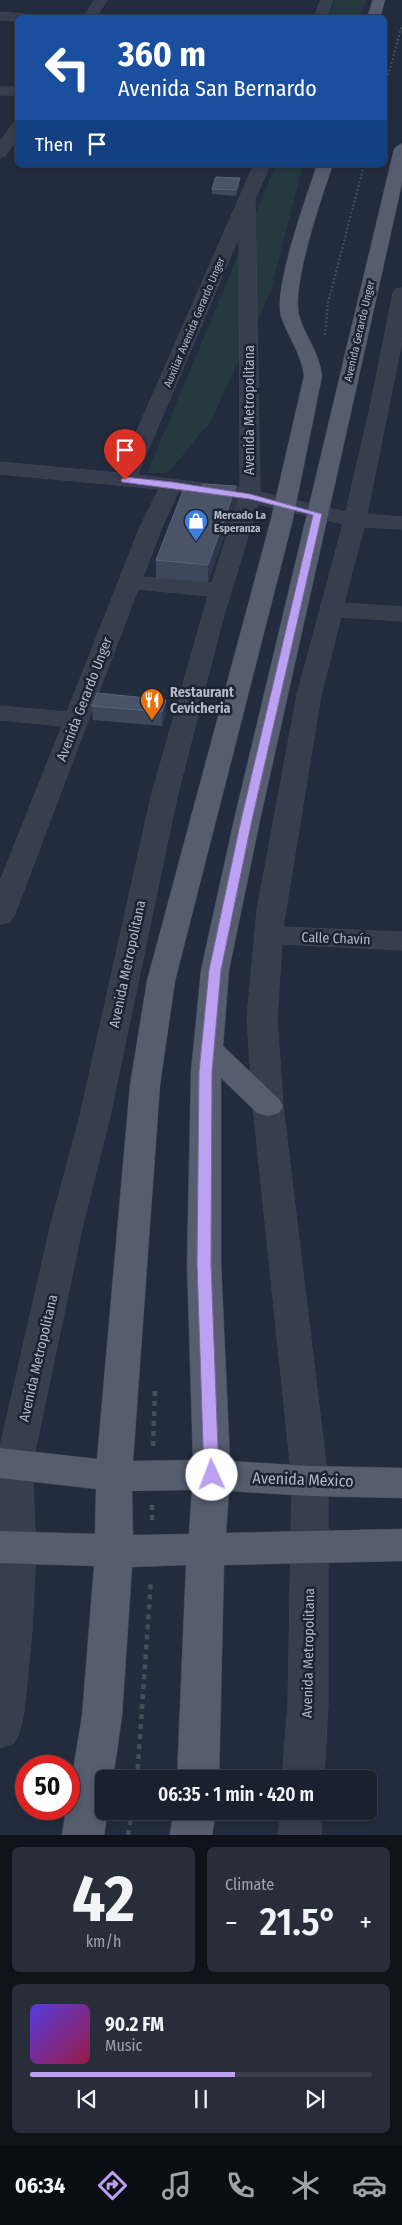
<!DOCTYPE html>
<meta charset="utf-8">
<style>
body{margin:0;font-family:"Fira Sans Condensed",sans-serif;background:#272e3a;color:#f1f3f6;height:100vh;display:flex;flex-direction:column;font-size:19px;white-space:nowrap}
*{box-sizing:border-box;margin:0}
p{font-size:16px;color:#9fa3aa}
.icon{flex:none;width:28px;height:28px;fill:none;stroke:currentColor;stroke-width:2;stroke-linecap:round;stroke-linejoin:round}
.map{position:relative;height:1835px;overflow:hidden}
.panel{display:flex;flex-direction:column;gap:12px;padding:12px;background:#0e1219;flex:1}
.panel>*{flex:none}
.guide{position:absolute;left:15px;top:15px;width:372px;height:152px;border-radius:8px;box-shadow:0 2px 8px #0003,0 0 0 1px #383e4a;background:#1a4fa0;color:#fff;overflow:hidden}
.speed{position:absolute;left:15px;top:1755px;display:flex;gap:10px;font-size:25px;font-weight:700;text-align:center}
.speed>*{display:grid;place-content:center;width:65px;height:65px;border-radius:50%;background:#1a212e;box-shadow:0 2px 8px #0003,0 0 0 1px #383e4a;line-height:1}
.speed .limit{border:8px solid #d22;background:#fff;color:#111}
.pin{position:absolute;display:grid;place-items:center;width:42px;height:42px;color:#fff;margin:-51px -21px;border-radius:50% 50% 50% 0;rotate:-45deg;box-shadow:0 0 5px #0007}
.pin .icon{rotate:45deg}
.me{position:absolute;width:55px;margin:-28px;rotate:358deg;stroke-linejoin:round;filter:drop-shadow(0 0 4px #0008)}
.turn{display:flex;align-items:center;gap:18px;height:105px;padding:0 20px;font-size:22px}
.turn .icon{width:65px;height:65px;stroke-width:2.5}
.turn b{display:block;font-size:35px;line-height:42px}
.then{display:flex;align-items:center;height:48px;padding:0 20px;background:#0003;gap:10px;font-size:19px}
.big{font-size:38px;font-weight:600;line-height:1.1}
.panel .tile{flex:1;display:flex;flex-direction:column;justify-content:center;gap:8px;min-width:0;padding:0 18px;border-radius:8px;background:#272e3a}
.panel .dial{align-items:center;gap:0}
.dial b{font-size:65px;line-height:1}
.song{display:flex;align-items:center;gap:15px}
.cover{width:60px;height:60px;border-radius:8px;background:linear-gradient(135deg,hsl(250 70% 55%),hsl(340 70% 35%))}
.played{height:5px;border-radius:2px;background:linear-gradient(90deg,#bca0f2 60%,#383e4a 60%)}
.keys{display:flex;justify-content:space-around;direction:ltr}
.heat{display:flex;justify-content:space-between;align-items:center;font-size:28px;direction:ltr}
.panel .tiles{flex:1;display:grid;gap:12px;grid-template-columns:1fr 1fr}
.tile:last-child{grid-column:span 2}
.trip{position:absolute;left:95px;top:1770px;width:282px;height:50px;border-radius:8px;background:#1a212e;box-shadow:0 2px 8px #0003,0 0 0 1px #383e4a;font-weight:600;line-height:50px;text-align:center}
.menu{display:flex;height:80px;justify-content:space-around;align-items:center;background:#0a0d12;color:#9fa3aa}
.menu .icon{width:35px;height:35px}
.menu .active{color:#bca0f2}
.menu b{font-size:22px;color:#f1f3f6}
.map>svg:first-child{display:block}
</style>
<div class="map">
<svg width="402" height="1835" viewBox="0 0 402 1835">
<rect width="100%" height="100%" fill="#232c3e"/>
<!-- green -->
<path fill="#25393f" d="M 335,0 L 366,0 L 360,17 L 329,17 Z
M 275,167 L 302,168 L 270,293 L 211,421 L 168,473 L 147,473 Z"/>
<g fill="none" stroke-linecap="round" stroke-linejoin="round">
<!-- minor casing -->
<g stroke="#404757" stroke-width="1">
<path id="minor" d="M 95,0 L 107,0 L 96,18 L 83,18 Z
M 321,0 L 333,0 L 327,18 L 314,18 Z
M 0,12 L 25,14 L 31,18 L 18,18 L 18,21 L 0,20 Z
M 0,87 L 18,87 L 18,95 L 0,95 Z
M 18,122 L 18,138 L 5,156 L 0,158 L 0,142 L 13,123 Z
M 254,165 L 270,165 L 255,199 L 260,492 L 346,512 L 371,403 L 393,293 L 396,289 L 402,288 L 402,341 L 367,514 L 402,517 L 402,529 L 364,527 L 344,603 L 402,607 L 402,621 L 341,617 L 321,695 L 283,927 L 402,932 L 402,950 L 282,944 L 277,1018 L 283,1106 L 328,1481 L 328,1704 L 324,1779 L 282,1779 L 288,1704 L 292,1481 L 253,1106 L 247,1018 L 257,910 L 297,695 L 343,524 L 258,504 L 223,618 L 177,797 L 110,1116 L 83,1224 L 32,1465 L 36,1549 L 32,1631 L 24,1712 L 20,1730 L 14,1743 L 0,1748 L 0,1447 L 51,1224 L 80,1116 L 151,797 L 208,596 L 138,589 L 14,916 L 10,922 L 0,924 L 0,881 L 62,726 L 0,720 L 0,706 L 67,712 L 140,527 L 159,489 L 0,474 L 0,462 L 118,473 ZM 239,237 L 240,488 L 138,475 ZM 179,491 L 238,500 L 212,583 L 143,577 L 162,527 Z
M 280,1811 L 322,1811 L 321,1835 L 279,1835 Z"/>
</g>
<!-- major casing -->
<g stroke="#404757" stroke-width="1">
<path id="major" d="M 373,0 L 385,0 L 380,18 L 367,18 Z
M 402,144 L 402,183 L 260,820 L 229,970 L 223,1046 L 279,1099 L 283,1106 L 279,1113 L 268,1116 L 257,1113 L 221,1078 L 221,1263 L 230,1461 L 310,1466 L 402,1468 L 402,1498 L 310,1496 L 229,1491 L 226,1533 L 402,1529 L 402,1561 L 224,1565 L 219,1779 L 177,1779 L 186,1565 L 132,1567 L 122,1716 L 113,1779 L 104,1779 L 104,1811 L 108,1811 L 104,1835 L 62,1835 L 66,1809 L 69,1809 L 69,1794 L 82,1716 L 94,1566 L 0,1563 L 0,1531 L 95,1534 L 96,1489 L 0,1478 L 0,1448 L 97,1459 L 130,1085 L 147,981 L 271,519 L 304,376 C 301,352 288,338 281,316 C 273,288 307,195 317,165 L 333,165 C 322,195 291,287 299,315 C 305,337 319,351 322,376 L 293,519 L 175,981 L 160,1085 L 133,1461 L 193,1460 L 187,1263 L 191,1072 L 201,970 L 234,820 L 394,149 L 397,146 ZM 192,1490 L 189,1534 L 133,1535 L 132,1491 Z
M 174,1811 L 216,1811 L 212,1835 L 170,1835 Z"/>
</g>
<!-- path-far1 -->
<path stroke="#3e5257" stroke-width="2" stroke-dasharray="2 2" stroke-linecap="butt" d="M 385,87 L 402,25
M 325,335 L 328,303 L 364,165"/>
<!-- path -->
<path stroke="#3e5257" stroke-width="4.5" stroke-dasharray="5 5" stroke-linecap="butt" d="M 153,1446 L 155,1390
M 152,1505 L 152,1521
M 137,1779 L 151,1580
M 128,1835 L 132,1811"/>
<!-- minor -->
<use href="#minor" fill="#373e4e" fill-rule="evenodd"/>
<!-- major -->
<use href="#major" fill="#555d6e" fill-rule="evenodd"/>
</g>
<!-- wall -->
<path fill="#3e485c" d="M 240,184 L 236,196 L 212,194 L 212,189 Z
M 236,503 L 208,582 L 156,578 L 156,560 Z
M 97,693 L 166,713 L 162,726 L 93,720 L 92,706 Z"/>
<!-- shaded-wall -->
<path fill="#2e374b" d="M 240,178 L 240,184 L 236,196 L 236,190 Z
M 236,486 L 236,503 L 208,582 L 208,565 Z
M 166,700 L 166,713 L 162,726 L 162,712 Z"/>
<!-- building -->
<path fill="#4a5468" stroke="#5b6477" d="M 216,177 L 240,178 L 236,190 L 212,189 Z
M 203,484 L 236,486 L 208,565 L 156,560 L 184,488 L 201,490 Z
M 97,693 L 166,700 L 162,712 L 92,706 Z"/>
<!-- route -->
<path fill="#bca0f2" stroke="#7a689d" d="M 125,477 L 172,482 L 250,494 L 322,514 L 252,820 L 221,970 L 212,1072 L 211,1263 L 219,1475 L 217,1479 L 212,1481 L 206,1479 L 204,1475 L 197,1263 L 199,1072 L 209,970 L 241,820 L 313,515 L 250,499 L 122,482 L 121,480 Z"/>
<!-- icons -->
<defs>
<g id="shop-pin" transform="scale(1.25)"><path d="M0 17L-7.5 6A9.5 9.5 0 1 1 7.5 6Z" fill="#3f7fe0" stroke="#1c2333"/><path d="M-5-2.5h2.3a2.7 3.5 0 0 1 5.4 0H5L5.5 6h-11ZM-1.5-2.5h3a1.5 2.3 0 0 0-3 0Z" fill="#fff"/></g>
<g id="restaurant-pin" transform="scale(1.25)"><path d="M0 17L-7.5 6A9.5 9.5 0 1 1 7.5 6Z" fill="#e8710a" stroke="#1c2333"/><path d="M-5-6h1v4h1v-4h1v4h1v-4h1v5L-1.5 .5V6h-2V.5L-5-1ZM5-6V6H3V1.5H1.5Q1.5-4 5-6Z" fill="#fff"/></g>
</defs>
<g fill-rule="evenodd">
<use href="#shop-pin" x="196" y="521"/>
<use href="#restaurant-pin" x="152" y="700"/>
</g>
<g text-anchor="middle" stroke-width="5" stroke-linejoin="round" paint-order="stroke">
<!-- far-street labels -->
<g font-size="11" fill="#b3b9c9" stroke="#1c2333">
<text transform="translate(194 322) rotate(-67)" y="4">Auxiliar Avenida Gerardo Unger</text>
<text transform="translate(359 331) rotate(-77)" y="4">Avenida Gerardo Unger</text>
</g>
<!-- far-poi labels -->
<g font-size="11" font-weight="bold" fill="#b3b9c9" stroke="#1c2333" text-anchor="start">
<text x="214" y="519">Mercado La<tspan x="214" dy="13">Esperanza</tspan></text>
</g>
<!-- street labels -->
<g font-size="14" fill="#b3b9c9" stroke="#1c2333">
<text transform="translate(249 410) rotate(-90)" y="5">Avenida Metropolitana</text>
<text transform="translate(84 699) rotate(-69)" y="5">Avenida Gerardo Unger</text>
<text transform="translate(336 938) rotate(2)" y="5">Calle Chavín</text>
<text transform="translate(127 964) rotate(-78)" y="5">Avenida Metropolitana</text>
<text transform="translate(38 1358) rotate(-77)" y="5">Avenida Metropolitana</text>
<text transform="translate(308 1653) rotate(-89)" y="5">Avenida Metropolitana</text>
</g>
<!-- poi labels -->
<g font-size="14" font-weight="bold" fill="#b3b9c9" stroke="#1c2333" text-anchor="start">
<text x="170" y="697">Restaurant<tspan x="170" dy="16">Cevicheria</tspan></text>
</g>
<!-- near-street labels -->
<g font-size="16" fill="#b3b9c9" stroke="#1c2333">
<text transform="translate(303 1479) rotate(2)" y="6">Avenida México</text>
</g>
</g>
</svg>
<div class="speed"><div class="limit">50</div></div>
<div class="pin" style="left:125px;top:480px;background:#d93025"><svg class="icon" aria-label="arrive" viewBox="0 0 24 24"><path d="M6 21V4h12l-3 4 3 4H6"/></svg></div>
<svg class="me" style="left:212px;top:1475px" viewBox="-20 -20 40 40"><circle r="19" fill="#fff"/><path d="M0-13L10 11 0 6-10 11z" fill="#bca0f2"/></svg>
<div class="trip">06:35 · 1 min · 420 m</div>
<div class="guide">
<div class="turn"><svg class="icon" aria-label="left" viewBox="0 0 24 24"><path d="M17 20v-9H6M10 6l-5 5 5 5"/></svg><div><b>360 m</b>Avenida San Bernardo</div></div>
<div class="then">Then<svg class="icon" aria-label="arrive" viewBox="0 0 24 24"><path d="M6 21V4h12l-3 4 3 4H6"/></svg></div>
</div>
</div>
<section class="panel">
<div class="tiles">
<div class="tile dial"><b>42</b><p>km/h</p></div>
<div class="tile"><p>Climate</p>
<div class="heat"><a>−</a><b class="big">21.5°</b><a>+</a></div>
</div>
<div class="tile">
<div class="song"><i class="cover"></i><div><b>90.2 FM</b><p>Music</p></div></div>
<div class="played"></div>
<div class="keys"><svg class="icon" aria-label="previous" viewBox="0 0 24 24"><path d="M18 5L8 12l10 7zM5 5v14"/></svg><svg class="icon" aria-label="pause" viewBox="0 0 24 24"><path d="M8 5v14M16 5v14"/></svg><svg class="icon" aria-label="next" viewBox="0 0 24 24"><path d="M6 5l10 7-10 7zM19 5v14"/></svg></div>
</div>
</div>
</section>
<nav class="menu">
<b>06:34</b>
<svg class="icon active" aria-label="directions" viewBox="0 0 24 24"><path d="M12 3l9 9-9 9-9-9zM9 14v-3h6M13 9l2 2-2 2"/></svg>
<svg class="icon" aria-label="music" viewBox="0 0 24 24"><path d="M9 18V5l10-2v13"/><circle cx="6" cy="18" r="3"/><circle cx="16" cy="16" r="3"/></svg>
<svg class="icon" aria-label="phone" viewBox="0 0 24 24"><path d="M5 4h4l2 5-3 2q2 4 5 5l2-3 5 2v4C11 20 4 13 5 4z"/></svg>
<svg class="icon" aria-label="climate" viewBox="0 0 24 24"><path d="M12 3v18M4 7l16 10M4 17L20 7"/></svg>
<svg class="icon" aria-label="car" viewBox="0 0 24 24"><path d="M5 17H2v-5l4-1 3-4h7l3 4 3 1v5h-3M9 17h6M6 11h13"/><circle cx="7" cy="17" r="2"/><circle cx="17" cy="17" r="2"/></svg>
</nav>
